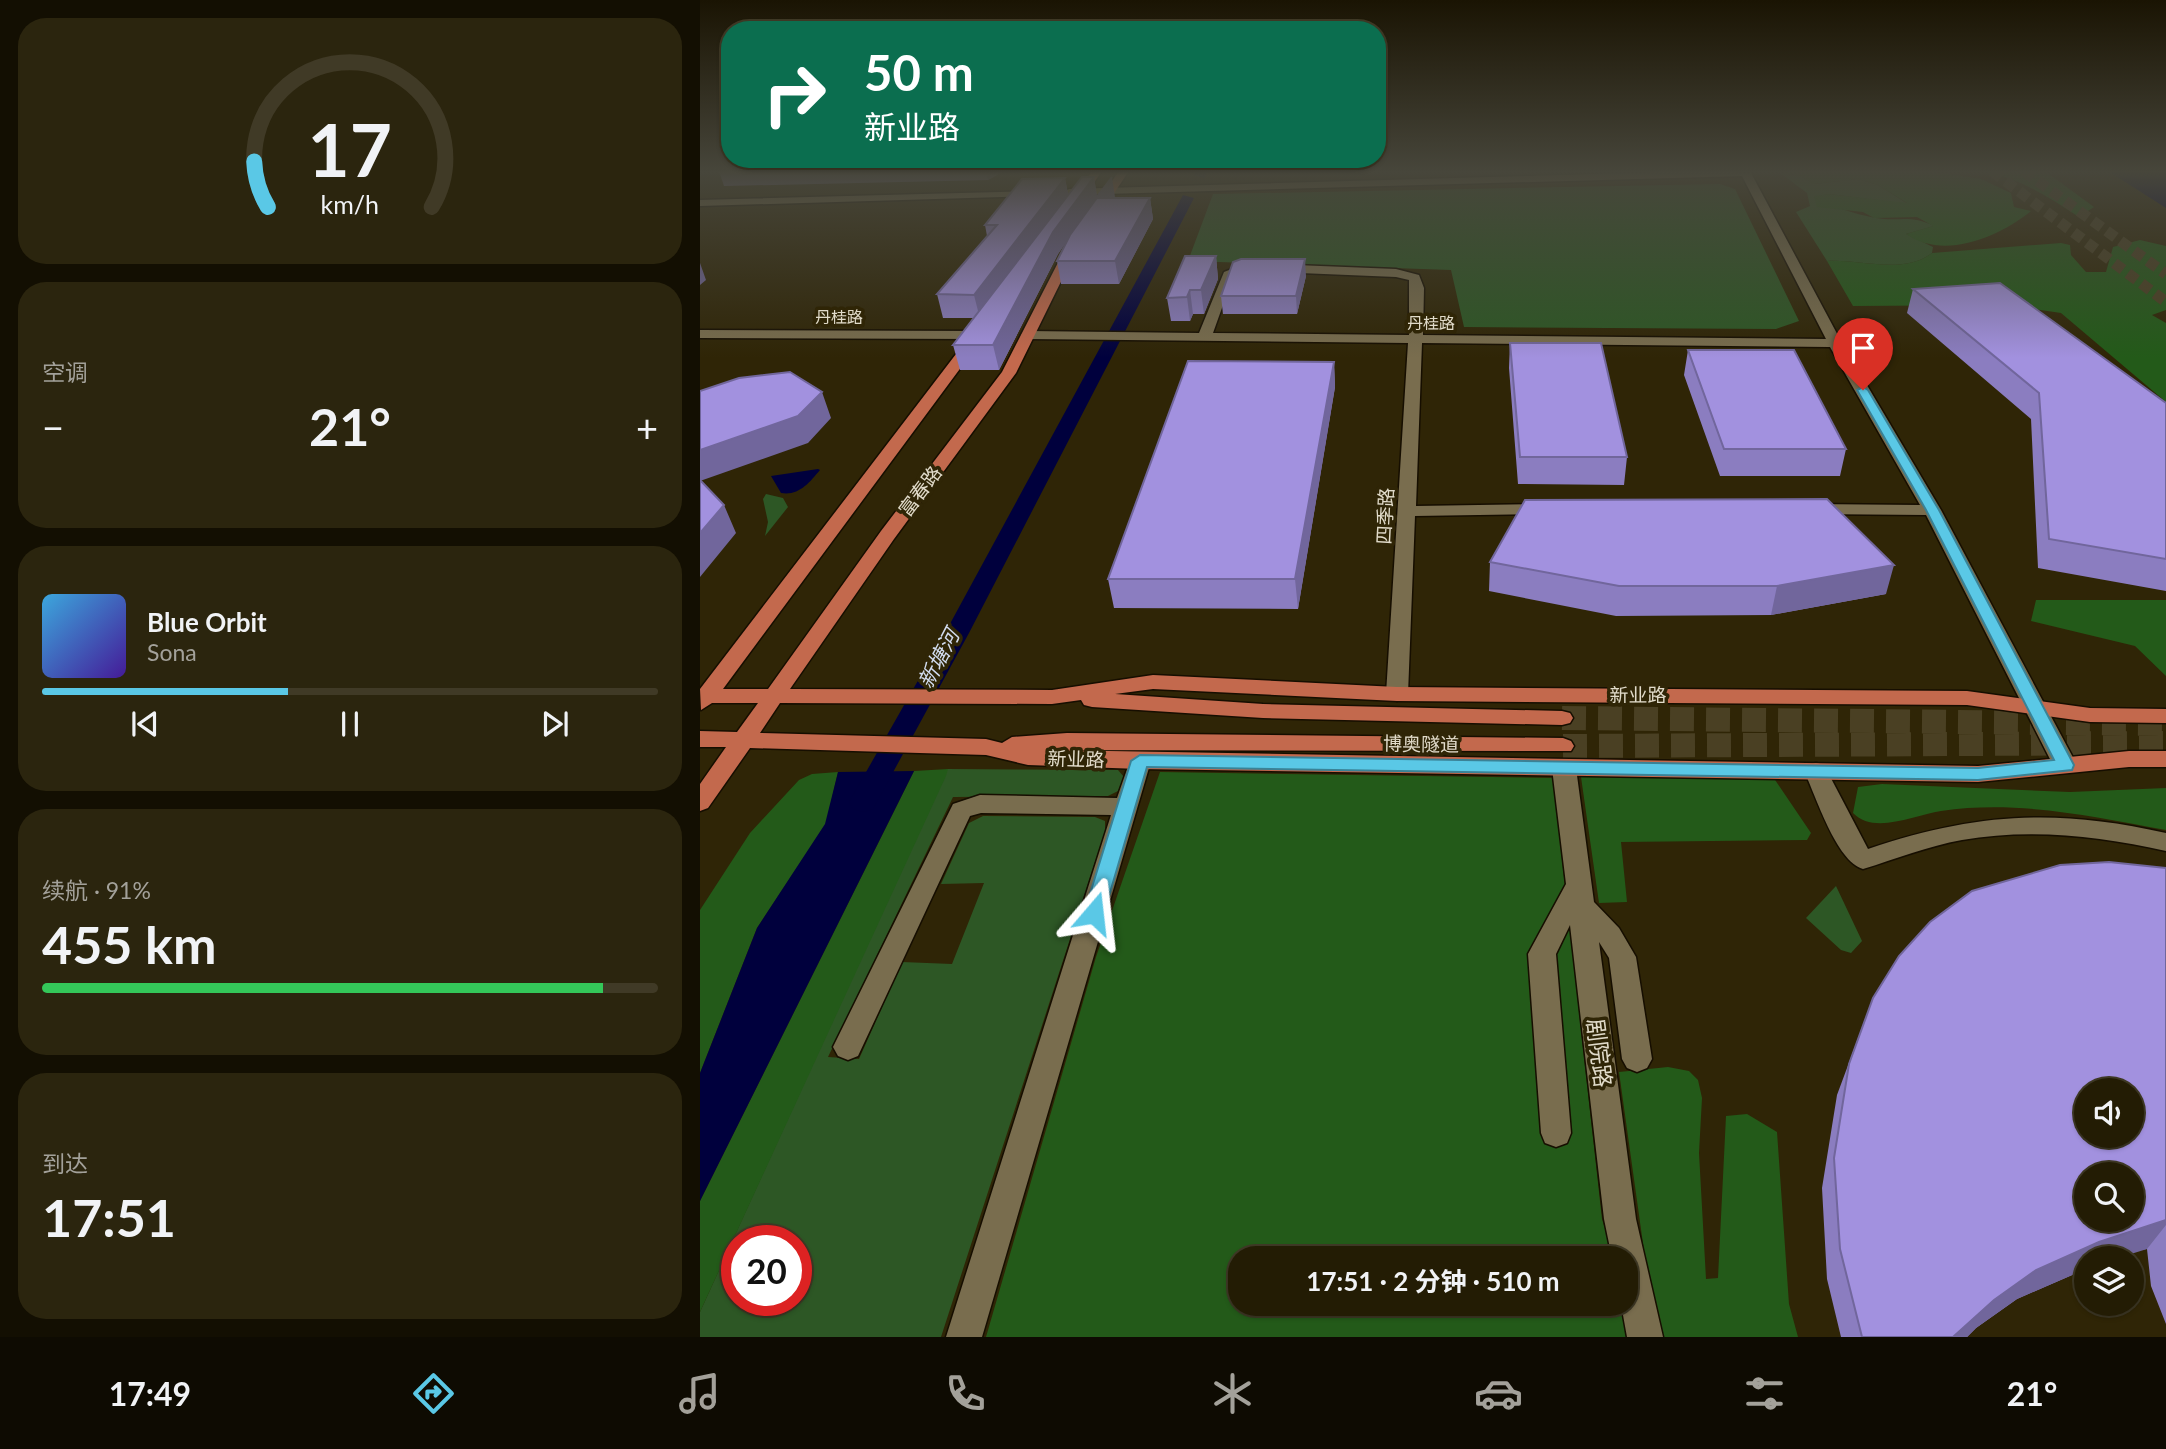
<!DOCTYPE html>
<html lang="zh">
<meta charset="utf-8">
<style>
body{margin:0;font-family:Lato,"Noto Sans SC",sans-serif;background:#2b250e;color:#f1f3f6;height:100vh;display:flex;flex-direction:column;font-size:26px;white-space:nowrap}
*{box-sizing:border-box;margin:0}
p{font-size:23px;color:#a3a19a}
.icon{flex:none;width:38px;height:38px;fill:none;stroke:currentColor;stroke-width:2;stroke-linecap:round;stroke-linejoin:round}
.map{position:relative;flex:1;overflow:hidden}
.sheet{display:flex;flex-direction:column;gap:18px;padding:18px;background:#130f02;width:700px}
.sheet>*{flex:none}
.guide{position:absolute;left:21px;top:21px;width:665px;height:147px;border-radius:28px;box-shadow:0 2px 5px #0004,0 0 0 2px #403a26;background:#0b6e4f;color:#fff;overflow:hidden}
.controls{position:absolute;left:1374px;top:1078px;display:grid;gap:14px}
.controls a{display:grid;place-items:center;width:70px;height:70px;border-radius:50%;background:#231c04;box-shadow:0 2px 5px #0004,0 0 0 2px #403a26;font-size:35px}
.speed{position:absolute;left:21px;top:1225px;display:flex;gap:14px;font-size:35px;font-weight:700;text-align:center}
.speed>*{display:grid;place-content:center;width:91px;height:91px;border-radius:50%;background:#231c04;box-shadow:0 2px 5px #0004,0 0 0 2px #403a26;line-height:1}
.speed .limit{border:10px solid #d22;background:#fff;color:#111}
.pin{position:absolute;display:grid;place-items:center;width:60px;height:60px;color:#fff;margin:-72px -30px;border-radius:50% 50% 50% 0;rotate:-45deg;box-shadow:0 0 7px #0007}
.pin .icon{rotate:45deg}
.me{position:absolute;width:77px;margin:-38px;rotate:17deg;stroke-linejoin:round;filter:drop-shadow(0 0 5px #0008)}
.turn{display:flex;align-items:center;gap:24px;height:147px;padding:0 28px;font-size:32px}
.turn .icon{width:91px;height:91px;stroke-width:2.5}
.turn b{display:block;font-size:49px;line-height:60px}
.big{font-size:52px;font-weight:700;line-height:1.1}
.sheet .tile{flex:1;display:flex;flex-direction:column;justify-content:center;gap:10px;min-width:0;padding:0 24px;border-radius:28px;background:#2b250e}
.sheet .dial{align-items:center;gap:0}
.dial svg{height:182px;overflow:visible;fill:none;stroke:#403a26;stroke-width:7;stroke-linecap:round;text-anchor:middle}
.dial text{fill:#f1f3f6;stroke:none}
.song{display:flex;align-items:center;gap:21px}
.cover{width:84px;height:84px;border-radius:10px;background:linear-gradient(135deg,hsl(200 70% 55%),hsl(260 70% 35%))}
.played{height:7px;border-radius:4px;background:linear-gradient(90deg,#5ac8e6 40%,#403a26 40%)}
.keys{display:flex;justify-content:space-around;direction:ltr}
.heat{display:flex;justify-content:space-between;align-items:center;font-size:38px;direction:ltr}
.charge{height:10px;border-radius:5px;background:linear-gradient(90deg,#34c759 91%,#403a26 0)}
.trip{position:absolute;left:528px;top:1246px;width:410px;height:70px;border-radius:28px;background:#231c04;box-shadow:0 2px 5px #0004,0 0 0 2px #403a26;font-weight:700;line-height:70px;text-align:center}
.menu{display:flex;height:112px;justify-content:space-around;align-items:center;background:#0e0b02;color:#a3a19a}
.menu .icon{width:49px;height:49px}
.menu .selected{color:#5ac8e6}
.menu b{font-size:32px;color:#f1f3f6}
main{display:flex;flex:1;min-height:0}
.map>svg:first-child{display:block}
</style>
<main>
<section class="sheet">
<div class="tile dial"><svg viewBox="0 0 100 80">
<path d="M14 69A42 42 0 1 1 86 69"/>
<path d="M14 69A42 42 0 0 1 8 49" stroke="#5ac8e6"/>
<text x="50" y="56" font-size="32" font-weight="700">17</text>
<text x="50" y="72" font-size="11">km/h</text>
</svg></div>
<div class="tile"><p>空调</p>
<div class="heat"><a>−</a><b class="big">21°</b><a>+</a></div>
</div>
<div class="tile">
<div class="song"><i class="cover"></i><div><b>Blue Orbit</b><p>Sona</p></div></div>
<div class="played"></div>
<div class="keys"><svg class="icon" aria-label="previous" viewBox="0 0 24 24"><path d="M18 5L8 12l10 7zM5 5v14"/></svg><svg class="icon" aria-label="pause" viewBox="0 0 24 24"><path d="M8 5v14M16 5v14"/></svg><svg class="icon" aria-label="next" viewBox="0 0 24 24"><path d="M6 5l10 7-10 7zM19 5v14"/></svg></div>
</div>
<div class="tile"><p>续航 · 91%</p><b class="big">455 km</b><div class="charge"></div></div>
<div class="tile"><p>到达</p><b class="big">17:51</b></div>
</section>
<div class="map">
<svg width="1466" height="1337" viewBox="0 0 1466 1337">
<rect width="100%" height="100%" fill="#2f2506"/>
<!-- green -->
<path fill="#2d5725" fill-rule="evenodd" d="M 1080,173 L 1101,176 L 1114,184 L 1158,179 L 1178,185 L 1208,204 L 1129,194 L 1114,197 C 1134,207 1154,214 1176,218 C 1199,222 1211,214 1234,226 L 1206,234 L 1233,247 L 1232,253 C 1204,275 1160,259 1127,261 L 1096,212 L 1110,206 L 1107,193 Z
M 1020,184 L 1035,189 L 1099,321 L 1076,329 L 764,327 L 751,270 L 488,261 L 513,194 Z
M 66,494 L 83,498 L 88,507 L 65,536 L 68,522 L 63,499 Z
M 247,769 L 418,770 L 424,777 L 418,791 L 408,796 L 253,797 L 128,1057 L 159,1059 L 202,962 L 252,964 L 284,883 L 241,884 L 269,823 L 283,816 L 395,817 L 405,821 L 405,831 L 241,1337 L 0,1337 L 0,1312 ZM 37,1241 L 96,1241 L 96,1300 L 37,1300 Z
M 1136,886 L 1162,941 L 1151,953 L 1141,950 L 1106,918 Z"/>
<!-- forest -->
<path fill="#235a19" d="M 1077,171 L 1228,171 L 1281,179 L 1311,193 L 1314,207 L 1331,211 C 1298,238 1243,260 1206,234 L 1233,226 L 1217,217 L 1174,218 L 1163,212 L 1117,207 L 1114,196 L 1129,194 L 1207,203 L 1178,185 L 1158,179 L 1113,184 L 1101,176 Z
M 1283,171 L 1345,171 L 1394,207 L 1379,217 C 1349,197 1319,178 1283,171 Z
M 1440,240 L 1466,246 L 1466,310 L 1452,315 L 1466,323 L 1466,402 L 1361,313 L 1305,305 L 1153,306 L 1127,261 C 1160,259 1204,275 1232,253 L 1361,243 L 1370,245 L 1371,255 L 1386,272 L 1406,272 L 1413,247 Z
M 1336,600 L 1466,600 L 1466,676 L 1435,646 L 1331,621 Z
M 248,769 L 246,776 L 0,1312 L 0,1201 L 214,771 Z
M 138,772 L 126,824 L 57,928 L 0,1073 L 0,910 L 50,833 L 99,780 L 112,774 Z
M 460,772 L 853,778 L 902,1219 L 914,1258 L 541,1258 L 541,1304 L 926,1304 L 926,1300 L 936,1337 L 286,1337 L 396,957 Z
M 893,772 L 1071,774 L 1111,833 L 1107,840 L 921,842 L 927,902 L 899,903 L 881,777 Z
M 1182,784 L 1370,792 L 1466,788 L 1466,830 C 1391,816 1317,800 1241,811 C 1215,815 1174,835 1153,813 L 1158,787 Z
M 968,1067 L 989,1071 L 998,1080 L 1002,1098 L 999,1153 L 1006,1279 L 1018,1278 L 1026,1116 L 1047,1114 L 1077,1132 L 1089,1304 L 1098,1337 L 961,1337 L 946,1265 L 919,1072 Z"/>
<!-- water -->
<path fill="#00003d" d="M 1408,171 L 1466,171 L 1466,208 Z
M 118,469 L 120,470 C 109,483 99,496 81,493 L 71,476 Z
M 214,771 L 0,1201 L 0,1073 L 57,928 L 125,824 L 138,772 Z"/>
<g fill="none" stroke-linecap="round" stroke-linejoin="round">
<!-- canal -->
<path fill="#00003d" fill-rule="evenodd" d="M 509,171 L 504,178 L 494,175 L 497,171 Z
M 483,195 L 494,198 L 269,633 L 173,809 L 163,812 L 153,809 L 149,802 L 245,633 Z"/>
<!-- major-tunnel-far1 -->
<path stroke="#4a4023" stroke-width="11" stroke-dasharray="11 6" stroke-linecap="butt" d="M 1292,171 L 1466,302
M 1324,171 L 1466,274"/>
<!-- major-tunnel -->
<path stroke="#4a4023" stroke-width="24" stroke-dasharray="24 12" stroke-linecap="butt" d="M 862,718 L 1466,724
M 863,746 L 1466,743"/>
<!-- minor casing -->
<g stroke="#160e00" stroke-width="3">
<path id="minor" d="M 1000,171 L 1051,173 L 1142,343 L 1241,510 L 1377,765 L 1373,771 L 1357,771 L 1353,765 L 1226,515 L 1110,514 L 1101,509 L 1110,504 L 1220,505 L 1130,347 L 722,343 L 716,506 L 848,504 L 857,509 L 848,514 L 715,516 L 708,694 L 697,701 L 686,694 L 708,343 L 328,339 L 321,335 L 328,331 L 499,333 L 524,272 L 547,263 L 696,269 L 719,275 L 724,288 L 723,335 L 1126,339 L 1042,176 L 369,195 L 364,192 L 369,189 ZM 549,271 L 696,277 L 709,280 L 709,335 L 513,333 L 533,277 Z
M 341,191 L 342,193 L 337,196 L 0,206 L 0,200 Z
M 0,330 L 278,331 L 285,335 L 278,339 L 0,338 Z
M 440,753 L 448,755 L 451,761 L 282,1337 L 246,1337 L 411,815 L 281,813 L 270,816 L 158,1056 L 148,1060 L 138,1056 L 133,1047 L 253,804 L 280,795 L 417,798 L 432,755 Z
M 864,760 L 872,762 L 876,768 L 894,902 L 919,928 L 936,957 L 952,1059 L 947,1068 L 937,1072 L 927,1068 L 922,1059 L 909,958 L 899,942 L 936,1219 L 963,1337 L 927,1337 L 921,1304 L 926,1304 L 926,1258 L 912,1258 L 904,1219 L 870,925 L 856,954 L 871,1133 L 867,1143 L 856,1147 L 845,1143 L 841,1133 L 828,954 L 866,884 L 852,768 L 856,762 Z
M 1116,763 L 1124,765 L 1168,849 C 1274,813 1356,808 1466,833 L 1466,851 C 1400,836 1329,828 1262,840 C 1228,846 1196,859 1163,869 C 1136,861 1116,796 1104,771 L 1108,765 Z"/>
</g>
<!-- major casing -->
<g stroke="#160e00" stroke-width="3">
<path id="major" d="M 392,171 L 402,171 L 380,203 L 372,203 L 370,201 Z
M 419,171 L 429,171 L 402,211 L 394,211 L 392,209 Z
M 372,243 L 378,247 L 316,373 L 194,539 L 90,689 L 352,690 L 453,675 L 697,687 L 1267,691 L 1390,708 L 1466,709 L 1466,723 L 1390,722 L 1267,705 L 697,701 L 453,689 L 415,694 L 563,704 L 862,711 L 870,713 L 873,718 L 870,723 L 862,725 L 563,718 L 392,707 L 384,705 L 381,700 L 352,704 L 80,703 L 60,733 L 286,739 L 302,743 L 312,737 L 367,733 L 863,738 L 871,741 L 874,746 L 871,751 L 349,750 L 1278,766 L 1429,751 L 1466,751 L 1466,767 L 1429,767 L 1278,782 L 440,769 L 328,765 L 286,755 L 50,748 L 8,808 L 0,811 L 0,784 L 26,747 L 0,747 L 0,731 L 37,732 L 58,703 L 12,703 L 1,710 L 0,689 L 269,337 L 279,337 L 279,343 L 23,689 L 68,689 L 181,531 L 302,372 L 366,247 Z"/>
</g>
<!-- minor -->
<use href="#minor" fill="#796d4e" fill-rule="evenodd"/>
<!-- major -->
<use href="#major" fill="#c3694d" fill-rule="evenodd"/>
</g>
<!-- wall -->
<path fill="#8b7dc0" d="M 19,171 L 354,171 L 302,172 L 288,180 L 24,186 Z
M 394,177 L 397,197 L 415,197 L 414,198 L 450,198 L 453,219 L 419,284 L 361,284 L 357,261 L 368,239 L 358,254 L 299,370 L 260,370 L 253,345 L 274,318 L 243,318 L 237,294 L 287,236 L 285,225 L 365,178 L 368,195 Z
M 516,256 L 518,279 L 504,314 L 493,314 L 490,321 L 471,321 L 467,298 Z
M 606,276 L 597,314 L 523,314 L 521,296 Z
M 1213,289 L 1466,403 L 1466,591 L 1338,568 L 1331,419 L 1207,313 Z
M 810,343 L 927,457 L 924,485 L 818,484 L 809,368 Z
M 988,350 L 1146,449 L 1140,476 L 1020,476 L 984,375 Z
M 634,362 L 635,387 L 598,609 L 414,608 L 408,579 Z
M 790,562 L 1186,594 L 1071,615 L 916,616 L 789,591 Z
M 1466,868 L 1466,1324 L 1451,1286 L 1447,1249 L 1386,1258 L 1386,1269 L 1317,1299 L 1276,1328 L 1267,1337 L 1141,1337 L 1127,1279 L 1122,1188 L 1137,1095 L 1173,998 Z"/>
<!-- shaded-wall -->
<path fill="#71669c" d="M 286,171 L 302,171 L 302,172 L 288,180 Z
M 394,177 L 397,197 L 412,177 L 415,197 L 400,219 L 396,199 L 358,254 L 299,370 L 293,345 L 353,232 Z
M 365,178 L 369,198 L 280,319 L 274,295 Z
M 450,198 L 453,219 L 419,284 L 415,261 Z
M 516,256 L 518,279 L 504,314 L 501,290 Z
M 605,259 L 606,276 L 597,314 L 596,296 Z
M 0,263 L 6,280 L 0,285 Z
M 490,290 L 493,314 L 490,321 L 487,297 Z
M 634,362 L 635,387 L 598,609 L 595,579 Z
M 122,392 L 131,418 L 108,443 L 0,481 L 0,450 Z
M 24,505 L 36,533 L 0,577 L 0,533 Z
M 1194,565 L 1186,594 L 1071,615 L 1077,586 Z
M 1466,1220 L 1466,1225 L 1447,1249 L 1418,1258 L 1386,1258 L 1386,1269 L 1317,1299 L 1276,1328 L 1267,1337 L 1253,1337 L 1294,1300 L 1336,1270 L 1399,1242 Z"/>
<!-- building -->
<path fill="#a291df" stroke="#71669c" stroke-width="2" fill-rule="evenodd" d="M 382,177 L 394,177 L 353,232 L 293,345 L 253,345 Z
M 412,177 L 396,198 L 450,198 L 415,261 L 357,261 L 370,235 Z
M 365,178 L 274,295 L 237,294 L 297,225 L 285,225 L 322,179 Z
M 485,256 L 516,256 L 501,290 L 490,290 L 487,297 L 467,298 Z
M 541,259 L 605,259 L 596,296 L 521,296 L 533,262 Z
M 1300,283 L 1466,403 L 1466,559 L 1349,539 L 1339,393 L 1213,289 Z
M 810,343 L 901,343 L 927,457 L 820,457 Z
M 988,350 L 1094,350 L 1146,449 L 1024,449 Z
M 488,361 L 634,362 L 595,579 L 408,579 Z
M 90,372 L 122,392 L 98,416 L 0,450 L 0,391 L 39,378 Z
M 0,480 L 24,505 L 0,533 Z
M 1127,499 L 1194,565 L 1077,586 L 919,586 L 790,562 L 825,500 Z
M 1409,862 L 1466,868 L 1466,1220 L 1399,1242 L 1336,1270 L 1294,1300 L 1253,1337 L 1162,1337 L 1140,1249 L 1134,1158 L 1149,1064 L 1173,998 L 1199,956 L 1230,922 L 1272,891 L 1360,865 ZM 1386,1090 L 1432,1090 L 1432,1136 L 1386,1136 ZM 1386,1174 L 1432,1174 L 1432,1220 L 1386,1220 Z"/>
<!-- sky -->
<linearGradient id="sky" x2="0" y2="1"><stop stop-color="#1a1403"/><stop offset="0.48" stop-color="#47463b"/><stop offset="1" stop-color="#47463b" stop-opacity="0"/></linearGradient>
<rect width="1466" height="358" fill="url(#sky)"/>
<!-- route -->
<path fill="#5ac8e6" stroke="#3a8296" stroke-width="2" d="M 1163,387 L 1168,390 L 1239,510 L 1374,765 L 1372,770 L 1278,780 L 447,767 L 404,913 L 401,918 L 387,918 L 384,913 L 431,761 L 440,755 L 1278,768 L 1354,760 L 1226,510 L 1157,390 Z"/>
<g text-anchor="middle" stroke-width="7" stroke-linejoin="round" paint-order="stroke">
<!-- far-street labels -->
<g font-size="16" fill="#e1dbca" stroke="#2f2506">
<text x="139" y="323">丹桂路</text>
<text x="731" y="329">丹桂路</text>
</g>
<!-- street labels -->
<g font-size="19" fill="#e1dbca" stroke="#2f2506">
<text transform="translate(220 491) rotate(-53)" y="7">富春路</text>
<text transform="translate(685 516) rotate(-87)" y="7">四季路</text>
<text x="938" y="702">新业路</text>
<text transform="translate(721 744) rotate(1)" y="7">博奥隧道</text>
<text transform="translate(376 759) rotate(2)" y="7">新业路</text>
</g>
<!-- water labels -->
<g font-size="21" font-style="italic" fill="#d2dcef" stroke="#2f2506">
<text transform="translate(239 659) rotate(-62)" y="7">新塘河</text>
</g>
<!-- near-street labels -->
<g font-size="23" fill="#e1dbca" stroke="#2f2506">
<text transform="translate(899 1053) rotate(83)" y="8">剧院路</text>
</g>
</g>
</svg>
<div class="controls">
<a><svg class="icon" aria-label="sound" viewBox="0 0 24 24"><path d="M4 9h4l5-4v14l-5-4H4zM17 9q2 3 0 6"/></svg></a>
<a><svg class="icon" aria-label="search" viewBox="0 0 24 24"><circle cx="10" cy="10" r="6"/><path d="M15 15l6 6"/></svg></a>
<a><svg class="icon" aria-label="layers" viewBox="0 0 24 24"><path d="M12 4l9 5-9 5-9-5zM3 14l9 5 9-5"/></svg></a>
</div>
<div class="speed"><div class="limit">20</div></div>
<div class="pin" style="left:1163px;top:390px;background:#d93025"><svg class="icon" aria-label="arrive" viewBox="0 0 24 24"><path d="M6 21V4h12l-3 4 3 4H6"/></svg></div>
<svg class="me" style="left:394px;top:913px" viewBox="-20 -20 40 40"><path d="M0-17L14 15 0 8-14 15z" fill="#5ac8e6" stroke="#fff" stroke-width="4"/></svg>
<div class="trip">17:51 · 2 分钟 · 510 m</div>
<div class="guide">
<div class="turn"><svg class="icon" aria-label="right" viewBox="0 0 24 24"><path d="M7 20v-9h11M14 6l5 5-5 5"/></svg><div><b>50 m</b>新业路</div></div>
</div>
</div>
</main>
<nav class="menu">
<b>17:49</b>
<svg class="icon selected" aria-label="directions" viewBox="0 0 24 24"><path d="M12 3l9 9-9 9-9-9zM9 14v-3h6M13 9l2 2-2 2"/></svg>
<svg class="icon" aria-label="music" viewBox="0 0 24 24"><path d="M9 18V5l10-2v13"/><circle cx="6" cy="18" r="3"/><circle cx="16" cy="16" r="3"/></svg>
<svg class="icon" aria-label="phone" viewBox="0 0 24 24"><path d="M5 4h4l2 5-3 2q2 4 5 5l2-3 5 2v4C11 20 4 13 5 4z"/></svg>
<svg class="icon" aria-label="climate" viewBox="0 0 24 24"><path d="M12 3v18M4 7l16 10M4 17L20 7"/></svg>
<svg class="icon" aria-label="car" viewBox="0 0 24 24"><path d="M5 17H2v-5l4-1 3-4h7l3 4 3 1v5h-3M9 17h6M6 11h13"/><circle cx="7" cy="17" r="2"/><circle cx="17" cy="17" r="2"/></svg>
<svg class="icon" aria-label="filters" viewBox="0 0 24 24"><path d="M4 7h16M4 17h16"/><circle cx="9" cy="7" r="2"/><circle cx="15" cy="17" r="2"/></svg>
<b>21°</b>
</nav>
